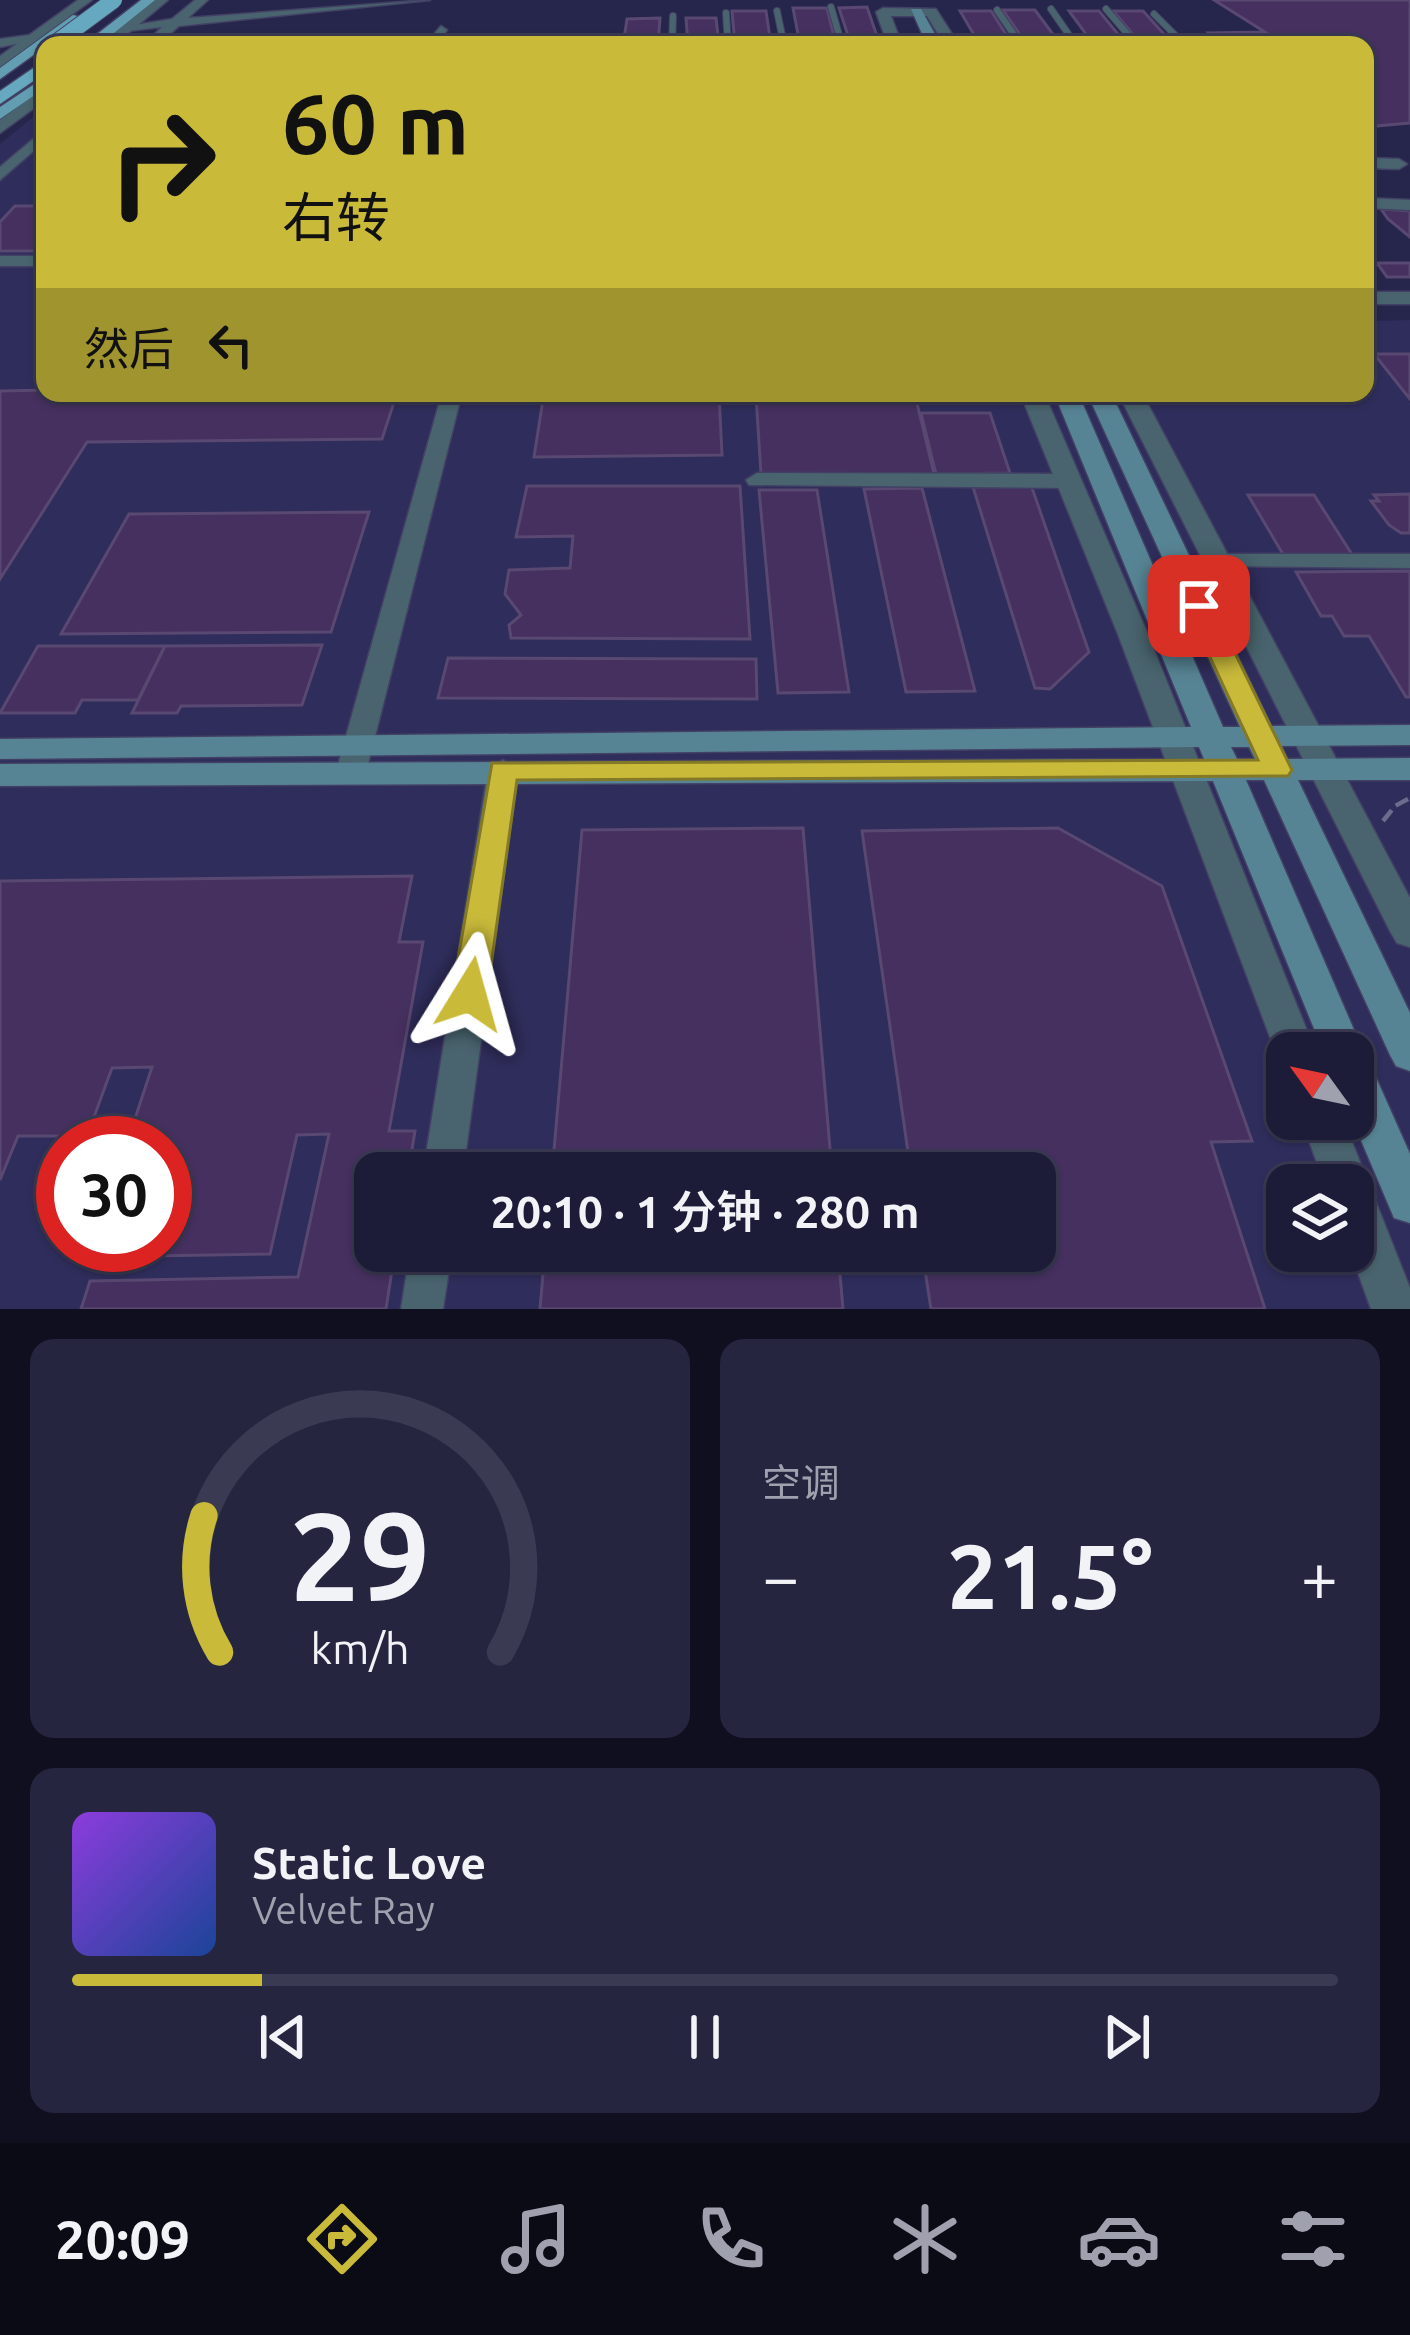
<!DOCTYPE html>
<html lang="zh">
<meta charset="utf-8">
<style>
body{margin:0;font-family:Ubuntu,"Noto Sans SC",sans-serif;background:#252540;color:#f1f3f6;height:100vh;display:flex;flex-direction:column;font-size:45px;white-space:nowrap}
*{box-sizing:border-box;margin:0}
p{font-size:39px;color:#a0a1ae}
.icon{flex:none;width:66px;height:66px;fill:none;stroke:currentColor;stroke-width:2;stroke-linecap:round;stroke-linejoin:round}
.map{position:relative;height:1309px;overflow:hidden}
.side{display:flex;flex-direction:column;gap:30px;padding:30px;background:#0f0f1f;flex:1}
.side>*{flex:none}
.top-card{position:absolute;left:36px;top:36px;width:1338px;height:366px;border-radius:24px;box-shadow:0 3px 9px #0004,0 0 0 3px #3a3a53;background:#c9ba3a;color:#111;overflow:hidden}
.needle{width:78px;rotate:303deg}
.buttons{position:absolute;left:1266px;top:1032px;display:grid;gap:24px}
.buttons a{display:grid;place-items:center;width:108px;height:108px;border-radius:24px;background:#1c1c38;box-shadow:0 3px 9px #0004,0 0 0 3px #3a3a53;font-size:60px}
.speed{position:absolute;left:36px;top:1116px;display:flex;gap:24px;font-size:60px;font-weight:700;text-align:center}
.speed>*{display:grid;place-content:center;width:156px;height:156px;border-radius:50%;background:#1c1c38;box-shadow:0 3px 9px #0004,0 0 0 3px #3a3a53;line-height:1}
.speed .limit{border:18px solid #d22;background:#fff;color:#111}
.pin{position:absolute;display:grid;place-items:center;width:102px;height:102px;color:#fff;margin:-51px;border-radius:24px;box-shadow:0 6px 18px #0006}
.me{position:absolute;width:132px;margin:-66px;rotate:8deg;stroke-linejoin:round;filter:drop-shadow(0 0 9px #0008)}
.turn{display:flex;align-items:center;gap:42px;height:252px;padding:0 48px;font-size:54px}
.turn .icon{width:156px;height:156px;stroke-width:2.5}
.turn b{display:block;font-size:84px;line-height:102px}
.then{display:flex;align-items:center;height:114px;padding:0 48px;background:#0003;gap:24px;font-size:45px}
.big{font-size:90px;font-weight:600;line-height:1.1}
.side .widget{flex:1;display:flex;flex-direction:column;justify-content:center;gap:18px;min-width:0;padding:0 42px;border-radius:24px;background:#252540}
.side .dial{align-items:center;gap:0}
.dial svg{height:312px;overflow:visible;fill:none;stroke:#3a3a53;stroke-width:7;stroke-linecap:round;text-anchor:middle}
.dial text{fill:#f1f3f6;stroke:none}
.song{display:flex;align-items:center;gap:36px}
.cover{width:144px;height:144px;border-radius:18px;background:linear-gradient(135deg,hsl(270 70% 55%),hsl(220 70% 35%))}
.played{height:12px;border-radius:6px;background:linear-gradient(90deg,#c9ba3a 15%,#3a3a53 15%)}
.keys{display:flex;justify-content:space-around;direction:ltr}
.heat{display:flex;justify-content:space-between;align-items:center;font-size:66px;direction:ltr}
.side .tiles{flex:1;display:grid;gap:30px;grid-template-columns:1fr 1fr}
.widget:last-child{grid-column:span 2}
.trip{position:absolute;left:354px;top:1152px;width:702px;height:120px;border-radius:24px;background:#1c1c38;box-shadow:0 3px 9px #0004,0 0 0 3px #3a3a53;font-weight:600;line-height:120px;text-align:center}
.menu{display:flex;height:192px;justify-content:space-around;align-items:center;background:#0b0b16;color:#a0a1ae}
.menu .icon{width:84px;height:84px}
.menu .current{color:#c9ba3a}
.menu b{font-size:54px;color:#f1f3f6}
.map>svg:first-child{display:block}
</style>
<div class="map">
<svg width="1410" height="1309" viewBox="0 0 1410 1309">
<rect width="100%" height="100%" fill="#26254b"/>
<!-- built -->
<path fill="#2f2d5b" fill-rule="evenodd" d="M 45,107 L 45,393 L 1365,393 L 1365,321 L 1410,320 L 1410,1309 L 0,1309 L 0,144 ZM 1287,1053 L 1353,1053 L 1353,1119 L 1287,1119 ZM 63,1143 L 165,1143 L 165,1245 L 63,1245 ZM 375,1173 L 1035,1173 L 1035,1251 L 375,1251 ZM 1287,1185 L 1353,1185 L 1353,1251 L 1287,1251 Z"/>
<!-- building -->
<path fill="#45305f" stroke="#594871" stroke-width="3" d="M 1214,0 L 1410,0 L 1410,123 L 1365,127 L 1365,45 L 1224,45 L 1209,33 L 1265,32 Z
M 867,7 L 880,45 L 851,45 L 839,8 Z
M 793,8 L 827,8 L 836,45 L 800,45 Z
M 1003,10 L 1035,10 L 1061,45 L 1027,45 Z
M 732,11 L 766,11 L 771,45 L 735,45 Z
M 960,11 L 991,11 L 1013,45 L 980,45 Z
M 1069,11 L 1099,11 L 1127,45 L 1094,45 Z
M 1113,11 L 1143,11 L 1174,45 L 1142,45 Z
M 660,18 L 658,45 L 623,45 L 627,19 Z
M 686,18 L 716,18 L 719,45 L 688,45 Z
M 15,206 L 45,206 L 45,251 L 0,251 L 0,222 Z
M 1381,209 L 1410,211 L 1410,237 L 1388,219 Z
M 1377,263 L 1410,263 L 1410,277 L 1387,277 Z
M 1374,354 L 1410,354 L 1410,399 Z
M 45,390 L 45,393 L 397,393 L 382,439 L 87,442 L 0,579 L 0,391 Z
M 544,393 L 719,393 L 722,455 L 534,457 Z
M 915,395 L 934,474 L 761,474 L 756,396 Z
M 921,413 L 990,413 L 1010,473 L 936,474 Z
M 1031,485 L 1089,652 L 1050,689 L 1035,688 L 973,487 Z
M 527,486 L 740,486 L 750,639 L 511,638 L 509,625 L 521,615 L 505,594 L 509,570 L 570,568 L 573,536 L 516,537 Z
M 922,488 L 975,691 L 906,692 L 864,489 Z
M 759,490 L 817,490 L 849,692 L 778,693 Z
M 1410,494 L 1410,533 L 1401,533 L 1389,525 L 1371,501 L 1379,501 L 1374,495 Z
M 1248,495 L 1314,495 L 1353,556 L 1284,556 Z
M 369,512 L 331,632 L 61,634 L 129,514 Z
M 1410,571 L 1410,697 L 1406,697 L 1369,636 L 1344,636 L 1332,616 L 1321,616 L 1296,572 Z
M 322,645 L 302,705 L 181,706 L 177,713 L 132,713 L 165,646 Z
M 38,646 L 165,646 L 138,700 L 82,700 L 75,713 L 0,713 Z
M 448,658 L 756,659 L 757,699 L 438,698 Z
M 803,828 L 832,1173 L 552,1173 L 582,830 Z
M 1058,828 L 1162,886 L 1252,1141 L 1211,1142 L 1265,1309 L 931,1309 L 922,1251 L 1035,1251 L 1035,1173 L 911,1173 L 862,831 Z
M 412,876 L 399,942 L 423,942 L 389,1131 L 415,1131 L 408,1173 L 375,1173 L 375,1251 L 395,1251 L 386,1309 L 81,1309 L 90,1281 L 298,1277 L 329,1134 L 297,1135 L 270,1254 L 88,1257 L 92,1245 L 165,1245 L 165,1143 L 127,1143 L 152,1067 L 112,1068 L 87,1136 L 18,1136 L 0,1180 L 0,881 Z
M 545,1251 L 838,1251 L 843,1309 L 540,1309 Z"/>
<g fill="none" stroke-linecap="round" stroke-linejoin="round">
<!-- service casing -->
<g stroke="#424165" stroke-width="8">
<path id="service" d="M 831,7 L 842,45
M 1051,9 L 1076,45
M 1106,9 L 1137,45
M 997,10 L 1021,45
M 777,11 L 784,45
M 726,13 L 728,45
M 1154,14 L 1185,45
M 672,45 L 673,16"/>
</g>
<!-- minor casing -->
<g stroke="#424165" stroke-width="3">
<path id="minor" d="M 195,0 L 208,0 L 188,18 L 430,0 L 179,26 L 157,45 L 143,45 L 162,27 L 128,31 L 122,27 L 172,19 Z
M 441,26 L 447,30 L 437,45 L 425,45 Z
M 37,34 L 37,40 L 0,47 L 0,39 Z
M 45,129 L 45,141 L 0,180 L 0,167 Z
M 1365,158 L 1399,159 L 1407,164 L 1399,169 L 1365,168 Z
M 1365,198 L 1410,200 L 1410,210 L 1365,208 Z
M 0,256 L 45,256 L 45,266 L 0,266 Z
M 442,393 L 462,393 L 366,772 L 351,782 L 336,772 Z
M 757,473 L 1070,474 L 1081,481 L 1070,488 L 749,485 L 746,480 Z
M 1221,554 L 1410,554 L 1410,568 L 1212,566 L 1209,561 L 1212,556 Z
M 503,760 L 518,770 L 463,1173 L 423,1173 L 488,770 Z
M 410,1251 L 452,1251 L 443,1309 L 401,1309 Z"/>
</g>
<!-- tertiary casing -->
<g stroke="#424165" stroke-width="3">
<path id="tertiary" d="M 78,0 L 92,0 L 0,67 L 0,56 Z
M 154,0 L 168,0 L 114,45 L 98,45 Z
M 883,8 L 936,9 L 959,45 L 945,45 L 927,16 L 891,16 L 902,45 L 888,45 L 876,12 Z
M 45,87 L 45,100 L 0,133 L 0,120 Z
M 1365,292 L 1410,292 L 1410,304 L 1365,304 Z
M 1020,393 L 1044,393 L 1147,632 L 1316,1053 L 1287,1053 L 1287,1066 L 1276,1053 L 1117,632 Z
M 1118,393 L 1142,393 L 1410,898 L 1410,947 L 1397,943 L 1391,933 Z
M 1301,1119 L 1343,1119 L 1410,1288 L 1410,1309 L 1371,1309 L 1350,1251 L 1353,1185 L 1325,1185 Z"/>
</g>
<!-- secondary casing -->
<g stroke="#424165" stroke-width="3">
<path id="secondary" d="M 911,9 L 921,9 L 941,45 L 927,45 Z
M 1054,393 L 1078,393 L 1223,727 L 1240,727 L 1087,393 L 1111,393 L 1271,726 L 1410,725 L 1410,745 L 1281,746 L 1287,759 L 1410,758 L 1410,780 L 1298,780 L 1410,1013 L 1410,1071 L 1396,1066 L 1390,1055 L 1264,780 L 1246,780 L 1364,1053 L 1361,1059 L 1374,1073 L 1410,1154 L 1410,1223 L 1394,1218 L 1352,1119 L 1353,1053 L 1324,1053 L 1213,781 L 0,786 L 0,764 L 1204,759 L 1199,747 L 0,759 L 0,739 L 1191,727 ZM 1231,747 L 1249,747 L 1255,759 L 1237,759 Z"/>
</g>
<!-- primary casing -->
<g stroke="#424165" stroke-width="3">
<path id="primary" d="M 141,0 L 155,0 L 99,45 L 83,45 Z
M 73,15 L 85,18 L 0,79 L 0,68 Z
M 45,77 L 45,88 L 0,119 L 0,107 Z"/>
</g>
<!-- trunk casing -->
<g stroke="#424165" stroke-width="3">
<path id="trunk" d="M 45,60 L 45,73 L 0,104 L 0,91 Z"/>
</g>
<!-- path -->
<path stroke="#6b6c8c" stroke-width="4.5" stroke-dasharray="14 6" stroke-linecap="butt" d="M 1383,821 L 1395,806 L 1410,798"/>
<!-- service -->
<use href="#service" stroke="#49646e" stroke-width="6"/>
<!-- minor -->
<use href="#minor" fill="#49646e" fill-rule="evenodd"/>
<!-- tertiary -->
<use href="#tertiary" fill="#49646e" fill-rule="evenodd"/>
<!-- secondary -->
<use href="#secondary" fill="#578494" fill-rule="evenodd"/>
<!-- primary -->
<use href="#primary" fill="#629db2" fill-rule="evenodd"/>
<!-- trunk -->
<use href="#trunk" fill="#66a8bf" fill-rule="evenodd"/>
<!-- trunk-bridge casing -->
<g stroke="#424165" stroke-width="18" stroke-linecap="butt">
<path id="trunk-bridge" d="M 53,45 L 114,0"/>
</g>
<!-- trunk-bridge -->
<use href="#trunk-bridge" stroke="#66a8bf" stroke-width="16"/>
</g>
<!-- route -->
<path fill="#c9ba3a" stroke="#837926" stroke-width="3" d="M 1199,598 L 1212,606 L 1292,770 L 1288,776 L 517,780 L 487,994 L 482,1003 L 470,1007 L 457,1003 L 452,994 L 492,763 L 1258,760 L 1186,606 Z"/>
</svg>
<div class="buttons">
<a><svg class="needle" viewBox="-14 -14 28 28"><path d="M0-13l5 13h-10z" fill="#e53935"/><path d="M0 13l5-13h-10z" fill="#a0a1ae"/></svg></a>
<a><svg class="icon" aria-label="layers" viewBox="0 0 24 24"><path d="M12 4l9 5-9 5-9-5zM3 14l9 5 9-5"/></svg></a>
</div>
<div class="speed"><div class="limit">30</div></div>
<div class="pin" style="left:1199px;top:606px;background:#d93025"><svg class="icon" aria-label="arrive" viewBox="0 0 24 24"><path d="M6 21V4h12l-3 4 3 4H6"/></svg></div>
<svg class="me" style="left:470px;top:994px" viewBox="-20 -20 40 40"><path d="M0-17L14 15 0 8-14 15z" fill="#c9ba3a" stroke="#fff" stroke-width="4"/></svg>
<div class="trip">20:10 · 1 分钟 · 280 m</div>
<div class="top-card">
<div class="turn"><svg class="icon" aria-label="right" viewBox="0 0 24 24"><path d="M7 20v-9h11M14 6l5 5-5 5"/></svg><div><b>60 m</b>右转</div></div>
<div class="then">然后<svg class="icon" aria-label="left" viewBox="0 0 24 24"><path d="M17 20v-9H6M10 6l-5 5 5 5"/></svg></div>
</div>
</div>
<section class="side">
<div class="tiles">
<div class="widget dial"><svg viewBox="0 0 100 80">
<path d="M14 69A42 42 0 1 1 86 69"/>
<path d="M14 69A42 42 0 0 1 10 34" stroke="#c9ba3a"/>
<text x="50" y="56" font-size="32" font-weight="700">29</text>
<text x="50" y="72" font-size="11">km/h</text>
</svg></div>
<div class="widget"><p>空调</p>
<div class="heat"><a>−</a><b class="big">21.5°</b><a>+</a></div>
</div>
<div class="widget">
<div class="song"><i class="cover"></i><div><b>Static Love</b><p>Velvet Ray</p></div></div>
<div class="played"></div>
<div class="keys"><svg class="icon" aria-label="previous" viewBox="0 0 24 24"><path d="M18 5L8 12l10 7zM5 5v14"/></svg><svg class="icon" aria-label="pause" viewBox="0 0 24 24"><path d="M8 5v14M16 5v14"/></svg><svg class="icon" aria-label="next" viewBox="0 0 24 24"><path d="M6 5l10 7-10 7zM19 5v14"/></svg></div>
</div>
</div>
</section>
<nav class="menu">
<b>20:09</b>
<svg class="icon current" aria-label="directions" viewBox="0 0 24 24"><path d="M12 3l9 9-9 9-9-9zM9 14v-3h6M13 9l2 2-2 2"/></svg>
<svg class="icon" aria-label="music" viewBox="0 0 24 24"><path d="M9 18V5l10-2v13"/><circle cx="6" cy="18" r="3"/><circle cx="16" cy="16" r="3"/></svg>
<svg class="icon" aria-label="phone" viewBox="0 0 24 24"><path d="M5 4h4l2 5-3 2q2 4 5 5l2-3 5 2v4C11 20 4 13 5 4z"/></svg>
<svg class="icon" aria-label="climate" viewBox="0 0 24 24"><path d="M12 3v18M4 7l16 10M4 17L20 7"/></svg>
<svg class="icon" aria-label="car" viewBox="0 0 24 24"><path d="M5 17H2v-5l4-1 3-4h7l3 4 3 1v5h-3M9 17h6M6 11h13"/><circle cx="7" cy="17" r="2"/><circle cx="17" cy="17" r="2"/></svg>
<svg class="icon" aria-label="filters" viewBox="0 0 24 24"><path d="M4 7h16M4 17h16"/><circle cx="9" cy="7" r="2"/><circle cx="15" cy="17" r="2"/></svg>
</nav>
